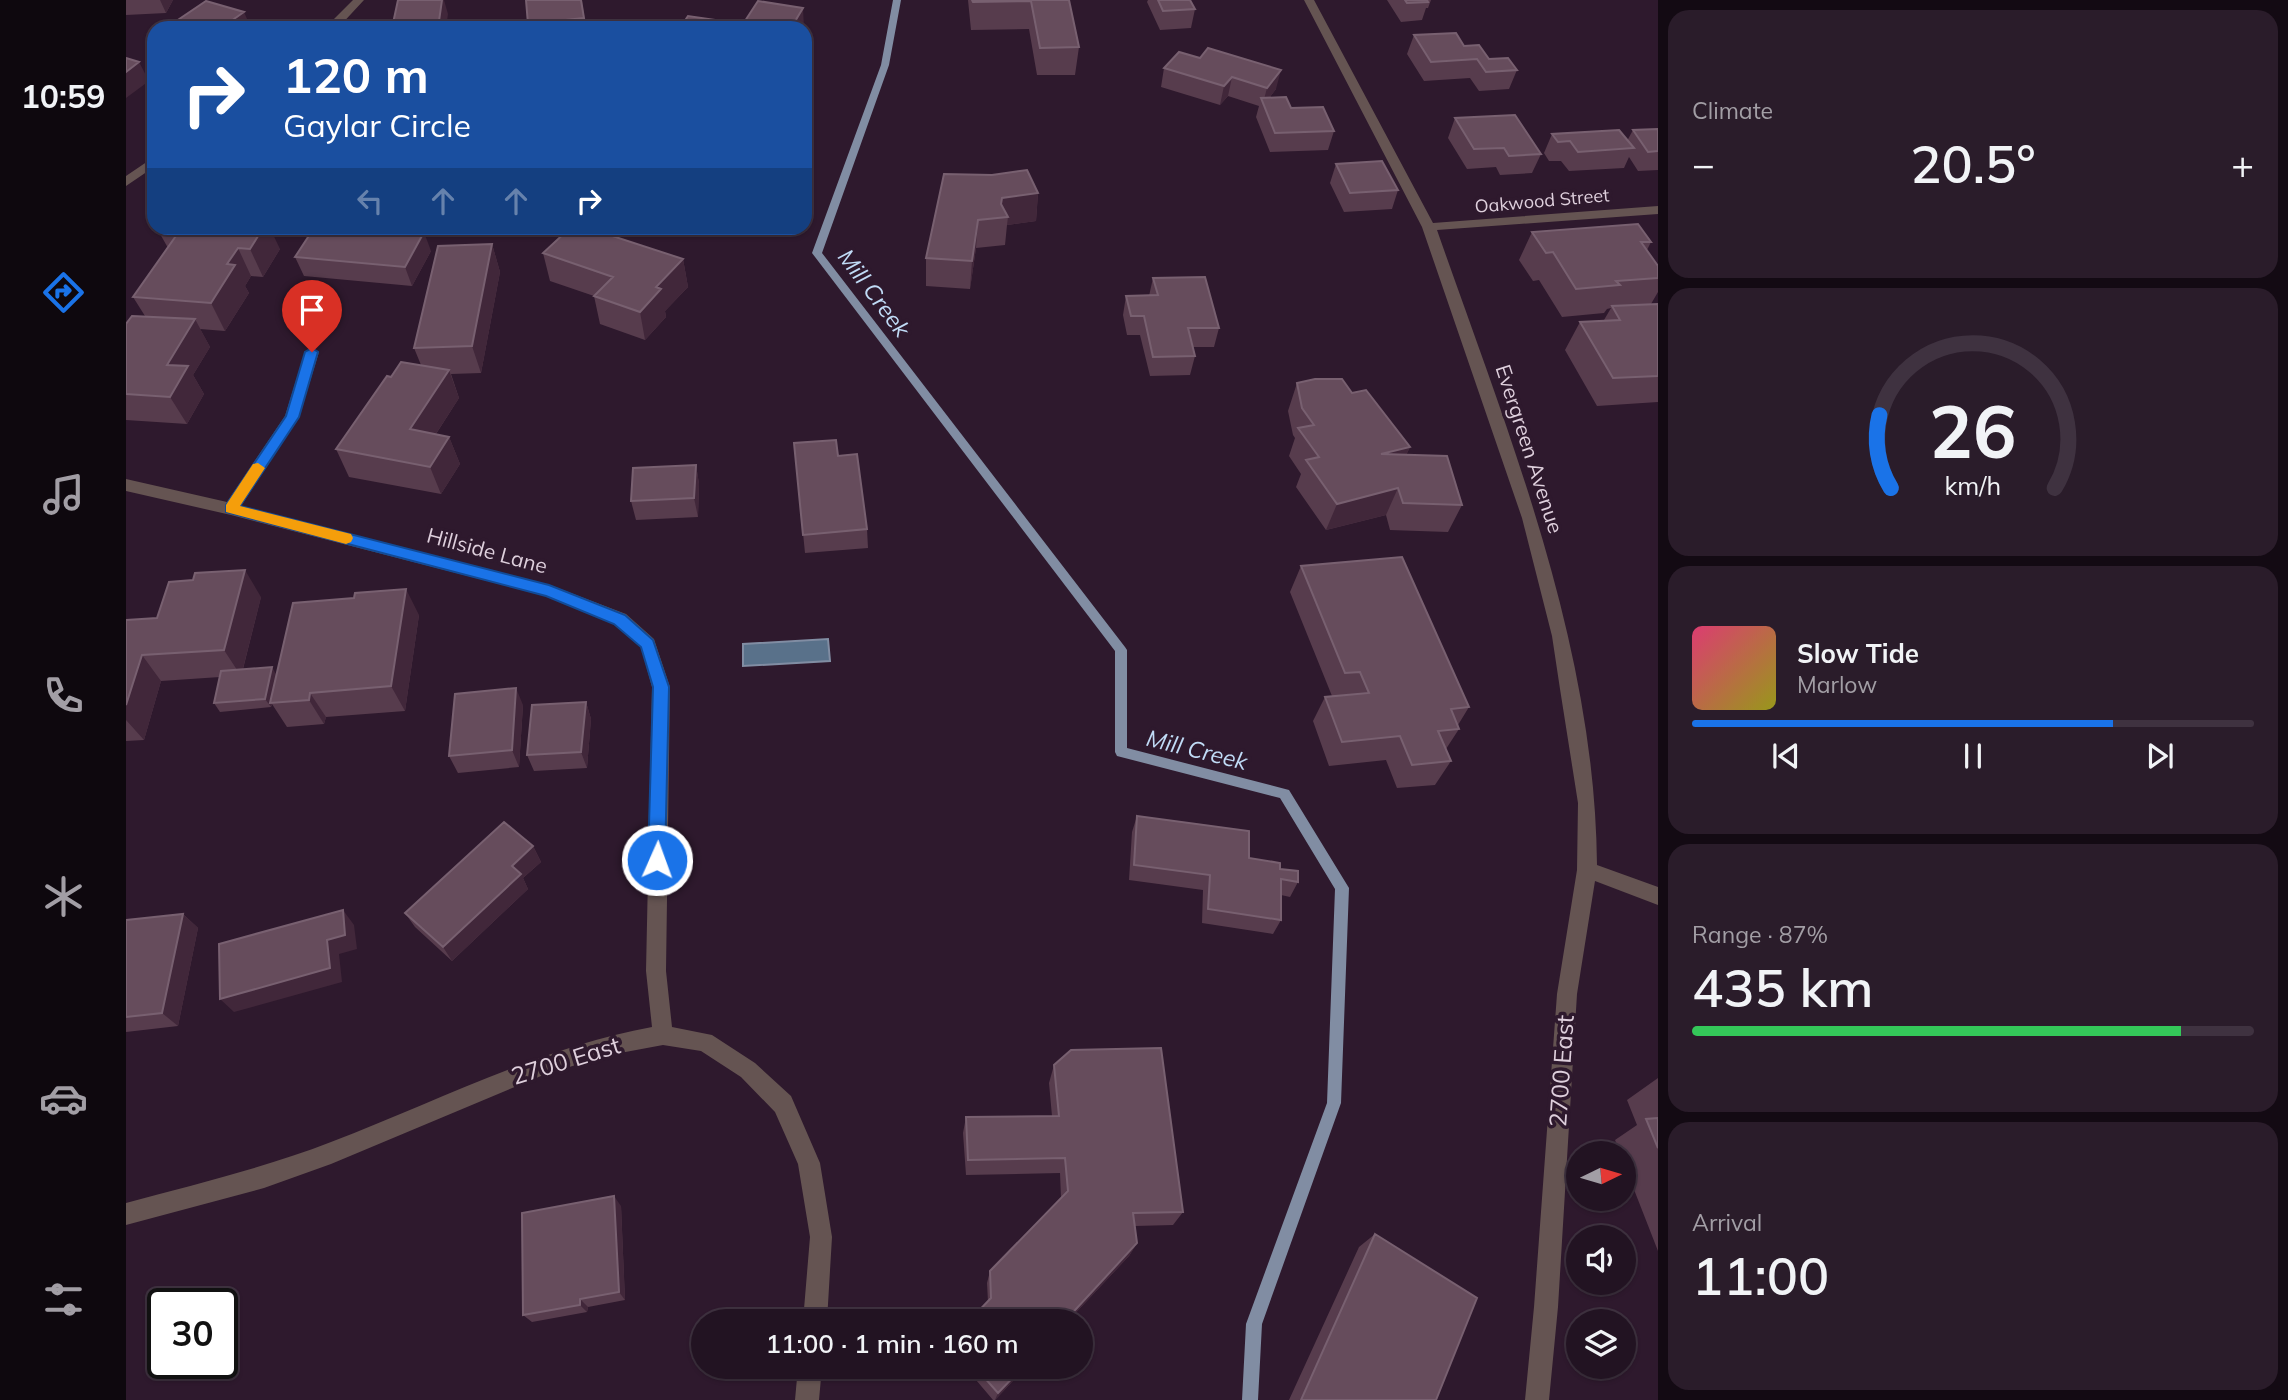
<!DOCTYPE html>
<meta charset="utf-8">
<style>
body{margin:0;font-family:Mulish,sans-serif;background:#2a1c2a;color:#f1f3f6;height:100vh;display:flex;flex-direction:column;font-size:26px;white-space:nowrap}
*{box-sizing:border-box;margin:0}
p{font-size:23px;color:#a29ea5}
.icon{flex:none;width:38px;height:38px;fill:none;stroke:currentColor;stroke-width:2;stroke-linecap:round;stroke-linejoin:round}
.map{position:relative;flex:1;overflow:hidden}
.side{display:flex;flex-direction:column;gap:10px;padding:10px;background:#130a13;width:630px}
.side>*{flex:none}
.guide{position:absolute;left:21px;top:21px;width:665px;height:214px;border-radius:21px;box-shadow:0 2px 5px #0004,0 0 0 2px #3f3240;background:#1a4fa0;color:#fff;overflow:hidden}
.needle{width:46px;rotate:85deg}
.fabs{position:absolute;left:1440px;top:1141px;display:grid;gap:14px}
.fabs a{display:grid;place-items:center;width:70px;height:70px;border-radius:50%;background:#221322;box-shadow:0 2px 5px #0004,0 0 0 2px #3f3240;font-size:35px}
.speed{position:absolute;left:21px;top:1288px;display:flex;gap:14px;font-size:35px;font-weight:700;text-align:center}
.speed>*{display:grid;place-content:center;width:91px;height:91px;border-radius:50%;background:#221322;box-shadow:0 2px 5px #0004,0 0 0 2px #3f3240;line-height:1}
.speed .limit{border:4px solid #111;border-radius:10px;background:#fff;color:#111}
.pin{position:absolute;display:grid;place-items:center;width:60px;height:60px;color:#fff;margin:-72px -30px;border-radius:50% 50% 50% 0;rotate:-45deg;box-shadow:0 0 7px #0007}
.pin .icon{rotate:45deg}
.me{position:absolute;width:77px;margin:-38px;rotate:2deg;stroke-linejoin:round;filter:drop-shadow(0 0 5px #0008)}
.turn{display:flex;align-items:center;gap:24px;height:147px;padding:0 21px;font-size:32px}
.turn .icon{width:91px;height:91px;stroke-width:2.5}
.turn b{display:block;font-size:49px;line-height:60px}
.lanes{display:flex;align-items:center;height:66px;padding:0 21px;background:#0003;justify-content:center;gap:35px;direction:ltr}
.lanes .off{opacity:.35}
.big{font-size:52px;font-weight:600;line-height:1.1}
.side .card{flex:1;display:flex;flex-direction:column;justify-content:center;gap:10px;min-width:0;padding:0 24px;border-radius:21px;background:#2a1c2a}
.side .dial{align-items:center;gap:0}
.dial svg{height:182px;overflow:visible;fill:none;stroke:#3f3240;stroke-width:7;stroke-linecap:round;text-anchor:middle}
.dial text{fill:#f1f3f6;stroke:none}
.song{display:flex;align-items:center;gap:21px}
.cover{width:84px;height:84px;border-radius:10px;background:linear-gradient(135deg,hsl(340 70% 55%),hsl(60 70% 35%))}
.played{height:7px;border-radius:4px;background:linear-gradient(90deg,#1a73e8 75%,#3f3240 75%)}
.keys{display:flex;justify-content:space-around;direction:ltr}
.heat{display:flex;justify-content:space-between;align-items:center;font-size:38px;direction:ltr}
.charge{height:10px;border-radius:5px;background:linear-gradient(90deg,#34c759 87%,#3f3240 0)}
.trip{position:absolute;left:565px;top:1309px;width:402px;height:70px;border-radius:35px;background:#221322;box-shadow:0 2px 5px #0004,0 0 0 2px #3f3240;font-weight:600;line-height:70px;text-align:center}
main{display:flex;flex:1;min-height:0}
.tab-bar{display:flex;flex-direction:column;width:126px;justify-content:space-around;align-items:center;background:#0e080e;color:#a29ea5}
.tab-bar .icon{width:49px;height:49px}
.tab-bar .on{color:#1a73e8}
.tab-bar b{font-size:32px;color:#f1f3f6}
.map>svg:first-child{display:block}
</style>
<main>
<nav class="tab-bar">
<b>10:59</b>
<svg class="icon on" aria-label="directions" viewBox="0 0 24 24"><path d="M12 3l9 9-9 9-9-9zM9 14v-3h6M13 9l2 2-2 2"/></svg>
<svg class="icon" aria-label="music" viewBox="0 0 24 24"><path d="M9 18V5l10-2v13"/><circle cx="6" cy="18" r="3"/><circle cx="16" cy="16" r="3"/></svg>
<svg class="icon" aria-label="phone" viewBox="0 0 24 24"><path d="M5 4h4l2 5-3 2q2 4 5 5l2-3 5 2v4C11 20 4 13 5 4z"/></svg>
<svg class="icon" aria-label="climate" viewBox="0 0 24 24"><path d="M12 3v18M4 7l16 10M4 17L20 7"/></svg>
<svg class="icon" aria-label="car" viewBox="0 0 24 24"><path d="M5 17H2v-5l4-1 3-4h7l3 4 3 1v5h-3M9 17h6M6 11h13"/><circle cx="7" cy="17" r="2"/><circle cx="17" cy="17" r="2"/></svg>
<svg class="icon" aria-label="filters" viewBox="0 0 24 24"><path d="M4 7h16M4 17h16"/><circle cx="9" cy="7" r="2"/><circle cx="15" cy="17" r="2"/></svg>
</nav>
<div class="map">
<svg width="1532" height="1400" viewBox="0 0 1532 1400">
<rect width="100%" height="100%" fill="#2e192d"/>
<!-- water -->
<path fill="#59718a" stroke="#818da3" stroke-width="2" d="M 702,639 L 704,661 L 617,666 L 617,644 Z"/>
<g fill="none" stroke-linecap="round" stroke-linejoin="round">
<!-- stream -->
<path fill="#818da3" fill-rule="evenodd" d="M 767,0 L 775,0 L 763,65 L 696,253 L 999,647 L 1001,650 L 1001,748 L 1163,790 L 1223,888 L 1215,1103 L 1136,1324 L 1132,1400 L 1116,1400 L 1120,1324 L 1201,1103 L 1209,889 L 1154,798 L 991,756 L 989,752 L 989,651 L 686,253 L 755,65 Z"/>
<!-- minor -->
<path fill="#655452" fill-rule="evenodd" d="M 227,0 L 238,0 L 212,28 L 199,28 Z
M 1178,0 L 1188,0 L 1307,223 L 1532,206 L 1532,214 L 1311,230 C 1383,436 1469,644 1471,865 L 1532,887 L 1532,905 L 1469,881 L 1451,994 L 1432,1307 L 1423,1400 L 1399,1400 L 1408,1307 L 1431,994 L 1451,870 L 1452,803 L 1434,689 L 1426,636 L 1396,518 L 1296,227 Z
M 28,157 L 28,167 L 0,186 L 0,176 Z
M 186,347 L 193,352 L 173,417 L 115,506 L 429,587 L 500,614 L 528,639 L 544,687 L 540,971 L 546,1027 L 586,1035 L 629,1063 L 665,1096 L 694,1163 L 706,1237 L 701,1321 L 677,1321 L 684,1237 L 672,1164 L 649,1112 L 615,1077 L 575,1051 L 537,1045 L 478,1056 L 415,1076 L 205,1164 L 138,1188 L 0,1225 L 0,1203 C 69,1184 138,1168 205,1142 C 312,1101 413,1048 526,1027 L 520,971 L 526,687 L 515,647 L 488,624 L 420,596 L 105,515 L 0,491 L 0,479 L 101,502 L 159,416 L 179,352 Z
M 672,1367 L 696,1367 L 693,1400 L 669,1400 Z"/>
</g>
<!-- wall -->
<path fill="#573c4d" d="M 0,0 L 47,0 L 40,13 L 0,15 Z
M 842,0 L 943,0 L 953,47 L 949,75 L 911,75 L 903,29 L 845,30 Z
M 1022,0 L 1064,0 L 1069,9 L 1065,28 L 1034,30 L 1021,2 Z
M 1261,0 L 1305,0 L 1302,8 L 1300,8 L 1296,20 L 1275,22 Z
M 1288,35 L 1338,46 L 1363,59 L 1391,70 L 1383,89 L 1353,91 L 1344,78 L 1298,81 L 1281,54 Z
M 1053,52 L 1150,89 L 1143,98 L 1208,131 L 1202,150 L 1144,152 L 1130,117 L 1133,106 L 1102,96 L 1094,105 L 1035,87 L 1038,68 Z
M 1329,118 L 1415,154 L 1406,173 L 1374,175 L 1370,167 L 1341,169 L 1322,138 Z
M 1532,129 L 1532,170 L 1512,171 L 1503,157 L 1498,168 L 1443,171 L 1435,161 L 1423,161 L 1418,153 L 1426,134 L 1501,141 L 1507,130 Z
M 1210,164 L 1272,190 L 1266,209 L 1218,212 L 1204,183 Z
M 818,174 L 912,193 L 910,221 L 881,225 L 879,245 L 850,248 L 844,289 L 800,286 L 800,258 Z
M 36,228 L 154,249 L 137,277 L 125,276 L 119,286 L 123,293 L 99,331 L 74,329 L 84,347 L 67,375 L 78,394 L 61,424 L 0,420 L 0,324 L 19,316 L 7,297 L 42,248 L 33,232 Z
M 1406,232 L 1525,242 L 1521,250 L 1532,266 L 1532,292 L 1525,304 L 1532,304 L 1532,402 L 1471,406 L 1439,350 L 1454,322 L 1478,320 L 1485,308 L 1481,309 L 1478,313 L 1436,317 L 1413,280 L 1407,281 L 1393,260 Z
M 366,244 L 374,272 L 355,373 L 325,374 L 333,398 L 310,434 L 323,437 L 334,464 L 315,494 L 223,477 L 210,449 L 265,377 L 295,365 L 288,348 Z
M 305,251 L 286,286 L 178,276 L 169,257 Z
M 417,253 L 557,259 L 562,287 L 539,311 L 540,317 L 519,340 L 474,324 L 468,296 L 424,281 Z
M 1027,278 L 1093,328 L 1088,347 L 1066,347 L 1069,356 L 1064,375 L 1024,376 L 1014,335 L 1001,335 L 997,315 L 1000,296 L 1023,296 Z
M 1171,383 L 1226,393 L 1284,447 L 1280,455 L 1336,505 L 1322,532 L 1264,530 L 1260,515 L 1200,530 L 1170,487 L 1175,474 L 1163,456 L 1169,438 L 1167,435 L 1162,411 Z
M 668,443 L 712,456 L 741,529 L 742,548 L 679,553 Z
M 570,465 L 573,484 L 572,517 L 510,520 L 505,501 Z
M 1175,566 L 1343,707 L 1332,725 L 1333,729 L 1320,749 L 1325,761 L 1309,785 L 1271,788 L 1260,760 L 1203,766 L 1187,721 L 1199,697 L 1206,696 L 1164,592 Z
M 135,597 L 117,669 L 151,675 L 293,615 L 279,711 L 200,717 L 198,724 L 161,727 L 146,704 L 145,707 L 94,712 L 88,703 L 94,677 L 35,681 L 18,740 L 0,741 L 0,620 L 31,618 Z
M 460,702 L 465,719 L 461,768 L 408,771 L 401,755 Z
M 397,705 L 393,767 L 332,773 L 323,756 Z
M 1011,816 L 1123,858 L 1154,869 L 1172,882 L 1164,897 L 1155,895 L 1155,920 L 1147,934 L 1076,923 L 1077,890 L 1003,880 L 1006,832 Z
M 407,846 L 415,862 L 397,878 L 402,889 L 326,961 L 289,927 L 279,913 Z
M 57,914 L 72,928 L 52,1026 L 0,1032 L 0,920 Z
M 928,1065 L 1057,1212 L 1047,1225 L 1009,1226 L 1011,1243 L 1003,1256 L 942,1321 L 843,1321 L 862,1302 L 861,1283 L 864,1271 L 935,1198 L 934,1173 L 840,1175 L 837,1133 L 840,1117 L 926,1116 L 923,1083 Z
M 1532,1078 L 1532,1251 L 1498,1164 L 1498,1153 L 1494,1153 L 1489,1140 L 1511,1125 L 1501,1100 Z
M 495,1206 L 499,1300 L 462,1307 L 461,1312 L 406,1322 L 397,1315 Z
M 1249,1234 L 1310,1400 L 1163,1400 L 1233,1247 Z
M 839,1367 L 900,1367 L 869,1400 L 867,1400 Z"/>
<!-- shaded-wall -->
<path fill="#41273a" d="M 34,0 L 47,0 L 40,13 Z
M 316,0 L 318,0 L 322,14 L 320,28 L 312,28 Z
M 456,0 L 460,28 L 403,28 L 402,24 Z
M 677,8 L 678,28 L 665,28 Z
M 118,12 L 125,28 L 95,28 Z
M 13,62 L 23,81 L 0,98 L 0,72 Z
M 1155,70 L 1150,89 L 1138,105 L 1137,103 L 1141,88 Z
M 1106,77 L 1102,96 L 1094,105 L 1098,86 Z
M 912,193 L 910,221 L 881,225 L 882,217 L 874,218 L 876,198 Z
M 852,220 L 850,248 L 844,289 L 846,261 Z
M 137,228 L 144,228 L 154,249 L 137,277 L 124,249 Z
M 298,232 L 305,251 L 286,286 L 279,267 Z
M 366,244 L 374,272 L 355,373 L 346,346 Z
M 112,248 L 125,276 L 119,286 L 123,293 L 99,331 L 85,303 L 101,264 Z
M 557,259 L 562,287 L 539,311 L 540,317 L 519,340 L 514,312 L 530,287 Z
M 69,319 L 84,347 L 67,375 L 78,394 L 61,424 L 44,397 L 41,365 Z
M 323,370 L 333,398 L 295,457 L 284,429 Z
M 323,437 L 334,464 L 315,494 L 304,467 Z
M 1284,447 L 1271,474 L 1255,454 Z
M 570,465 L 573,484 L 572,517 L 568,498 Z
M 1272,488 L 1260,515 L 1200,530 L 1211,504 Z
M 119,570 L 135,597 L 115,676 L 98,650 Z
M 280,589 L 293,615 L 279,711 L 265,686 Z
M 16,655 L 35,681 L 18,740 L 0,720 L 0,705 Z
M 146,667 L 151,676 L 144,703 L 146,704 L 145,707 L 139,699 Z
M 390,688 L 397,705 L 393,767 L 386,750 Z
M 184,693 L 200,717 L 198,724 L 183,700 Z
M 460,702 L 465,719 L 461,768 L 455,752 Z
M 407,846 L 415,862 L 397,878 L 402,889 L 326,961 L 317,947 L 386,866 Z
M 217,910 L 228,925 L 231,949 L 213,954 L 216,982 L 108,1012 L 94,999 L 201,940 Z
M 57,914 L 72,928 L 52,1026 L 36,1013 Z
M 488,1196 L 495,1206 L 499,1300 L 493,1292 Z
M 1011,1243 L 1003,1256 L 942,1321 L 939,1321 Z
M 454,1299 L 462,1307 L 461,1312 L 454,1305 Z
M 897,1367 L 900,1367 L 869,1400 L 872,1393 Z"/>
<!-- building -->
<path fill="#664c5c" stroke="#786070" stroke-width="2" d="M 272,0 L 316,0 L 312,28 L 266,28 Z
M 400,0 L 455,0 L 458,18 L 402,24 Z
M 846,0 L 943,0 L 953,47 L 914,48 L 905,1 L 847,2 Z
M 1032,0 L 1064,0 L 1069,9 L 1037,11 Z
M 1279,0 L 1301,0 L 1302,2 L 1281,3 Z
M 80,1 L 118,12 L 95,28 L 40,28 Z
M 632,1 L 677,8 L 665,28 L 554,28 L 562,16 L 617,24 Z
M 1330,33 L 1338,46 L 1353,45 L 1363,59 L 1382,58 L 1391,70 L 1360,72 L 1351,59 L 1305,62 L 1288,35 Z
M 1082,48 L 1155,70 L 1141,88 L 1106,77 L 1098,86 L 1038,68 L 1053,52 L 1074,58 Z
M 0,58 L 13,62 L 0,72 Z
M 1160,97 L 1165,108 L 1197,107 L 1208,131 L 1149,133 L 1135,98 Z
M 1389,115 L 1415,154 L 1383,156 L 1378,148 L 1348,149 L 1329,118 Z
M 1532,129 L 1532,151 L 1522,152 L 1507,130 Z
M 1493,130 L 1508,148 L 1452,152 L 1444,141 L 1432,142 L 1426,134 Z
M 1256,161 L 1272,190 L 1224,193 L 1210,164 Z
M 901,170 L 912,193 L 876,198 L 875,204 L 882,217 L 852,220 L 846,261 L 800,258 L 818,174 L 866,175 Z
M 1512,224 L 1525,242 L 1515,242 L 1532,266 L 1532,278 L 1490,281 L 1494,285 L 1450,289 L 1427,252 L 1420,253 L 1406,232 Z
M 36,228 L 137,228 L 124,249 L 112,248 L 101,264 L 109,265 L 85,303 L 7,297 L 52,233 L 33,232 Z
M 188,228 L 251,228 L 298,232 L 279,267 L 169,257 Z
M 444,228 L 462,228 L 557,259 L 530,287 L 535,289 L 514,312 L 468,296 L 487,277 L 417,253 Z
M 366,244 L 346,346 L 288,348 L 312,246 Z
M 1079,277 L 1093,328 L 1062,328 L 1069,356 L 1027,357 L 1018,316 L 1005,316 L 1000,296 L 1032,295 L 1027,278 Z
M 1532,304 L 1532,376 L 1487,378 L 1454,322 L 1494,320 L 1486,306 Z
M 6,316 L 69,319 L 41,365 L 62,366 L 44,397 L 0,394 L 0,324 Z
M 275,362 L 323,370 L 284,429 L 323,437 L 304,467 L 210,449 L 261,376 L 265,377 Z
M 1189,379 L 1216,379 L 1226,393 L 1240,390 L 1284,447 L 1255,454 L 1321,456 L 1336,505 L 1277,503 L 1272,488 L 1211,504 L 1180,460 L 1193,457 L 1172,428 L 1188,425 L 1176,408 L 1171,383 Z
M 710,440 L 712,456 L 731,454 L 741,529 L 677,535 L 668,443 Z
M 570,465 L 568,498 L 505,501 L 507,468 Z
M 1276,557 L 1343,707 L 1325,709 L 1333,729 L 1312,731 L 1325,761 L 1286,765 L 1274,736 L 1216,742 L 1199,697 L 1243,693 L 1234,672 L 1219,673 L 1175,566 Z
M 119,570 L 98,650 L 16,655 L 0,705 L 0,620 L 31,618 L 43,582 L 67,580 L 69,573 Z
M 280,589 L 265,686 L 184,693 L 183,700 L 144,703 L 167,603 L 228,598 L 229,593 Z
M 146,667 L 139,699 L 88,703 L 95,671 Z
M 390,688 L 386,750 L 323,756 L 329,694 Z
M 460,702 L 455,752 L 401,755 L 406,705 Z
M 1011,816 L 1123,831 L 1123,858 L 1154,863 L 1154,869 L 1172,871 L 1172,882 L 1155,879 L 1155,920 L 1082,909 L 1084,875 L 1008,865 Z
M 378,822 L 407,846 L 386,866 L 395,874 L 317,947 L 279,913 Z
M 217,910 L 219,935 L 201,940 L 204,968 L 94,999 L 93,944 Z
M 57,914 L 36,1013 L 0,1017 L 0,920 Z
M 1035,1048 L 1057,1212 L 1007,1213 L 1011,1243 L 939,1321 L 843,1321 L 865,1298 L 864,1271 L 942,1191 L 939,1158 L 842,1160 L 840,1117 L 933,1116 L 928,1065 L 945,1050 Z
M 1532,1118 L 1532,1148 L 1520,1119 Z
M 488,1196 L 493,1292 L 454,1299 L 454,1305 L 397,1315 L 396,1213 Z
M 1249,1234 L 1351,1298 L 1310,1400 L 1175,1400 Z
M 849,1367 L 897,1367 L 872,1393 Z"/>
<!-- route -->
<path fill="#1a73e8" stroke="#114b97" stroke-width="2" d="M 186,348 L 192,352 L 173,417 L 114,506 L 423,585 L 499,615 L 527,640 L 543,687 L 539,860 L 537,865 L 531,868 L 525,865 L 522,860 L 527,687 L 515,647 L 488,624 L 420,596 L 100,512 L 100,505 L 160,416 L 179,352 Z"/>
<!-- slow -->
<path fill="#f59e0b" d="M 132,463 L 139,468 L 114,506 L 225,534 L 227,538 L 225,542 L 220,544 L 100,512 L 100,505 L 127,464 Z"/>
<g text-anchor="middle" stroke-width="7" stroke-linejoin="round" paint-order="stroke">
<!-- far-street labels -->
<g font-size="18" fill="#decfdc" stroke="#2e192d">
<text transform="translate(1416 201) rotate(-5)" y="6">Oakwood Street</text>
</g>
<!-- street labels -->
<g font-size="21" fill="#decfdc" stroke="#2e192d">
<text transform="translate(1403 449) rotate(72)" y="7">Evergreen Avenue</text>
<text transform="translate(361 551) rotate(15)" y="7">Hillside Lane</text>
</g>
<!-- water labels -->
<g font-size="23" font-style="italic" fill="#c0dbf6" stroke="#2e192d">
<text transform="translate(748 293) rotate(53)" y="8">Mill Creek</text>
<text transform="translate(1071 750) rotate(14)" y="8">Mill Creek</text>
</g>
<!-- near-street labels -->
<g font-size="24" fill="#decfdc" stroke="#2e192d">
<text transform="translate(440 1061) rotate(-17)" y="8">2700 East</text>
<text transform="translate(1436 1071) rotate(-86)" y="8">2700 East</text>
</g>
</g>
</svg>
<div class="fabs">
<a><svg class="needle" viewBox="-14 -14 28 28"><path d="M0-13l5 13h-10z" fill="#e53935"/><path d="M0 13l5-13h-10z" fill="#a29ea5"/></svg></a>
<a><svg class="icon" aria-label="sound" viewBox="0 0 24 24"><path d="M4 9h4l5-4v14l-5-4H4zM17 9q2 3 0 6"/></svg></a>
<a><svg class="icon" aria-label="layers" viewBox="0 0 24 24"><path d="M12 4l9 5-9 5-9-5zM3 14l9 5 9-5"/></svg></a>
</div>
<div class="speed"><div class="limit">30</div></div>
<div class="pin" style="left:186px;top:352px;background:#d93025"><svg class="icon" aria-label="arrive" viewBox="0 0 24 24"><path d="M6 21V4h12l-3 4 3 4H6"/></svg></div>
<svg class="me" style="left:531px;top:860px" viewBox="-20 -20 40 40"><circle r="17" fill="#1a73e8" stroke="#fff" stroke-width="3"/><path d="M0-11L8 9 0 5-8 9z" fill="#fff"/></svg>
<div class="trip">11:00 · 1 min · 160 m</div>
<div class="guide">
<div class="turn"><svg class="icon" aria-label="right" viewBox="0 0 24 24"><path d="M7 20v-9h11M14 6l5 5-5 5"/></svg><div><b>120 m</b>Gaylar Circle</div></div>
<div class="lanes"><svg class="icon off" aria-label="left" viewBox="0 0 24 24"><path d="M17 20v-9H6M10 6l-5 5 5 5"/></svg><svg class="icon off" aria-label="ahead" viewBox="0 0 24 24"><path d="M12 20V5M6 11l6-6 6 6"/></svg><svg class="icon off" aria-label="ahead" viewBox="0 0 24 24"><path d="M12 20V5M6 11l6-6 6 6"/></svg><svg class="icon" aria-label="right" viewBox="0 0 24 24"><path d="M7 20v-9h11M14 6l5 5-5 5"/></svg></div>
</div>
</div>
<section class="side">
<div class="card"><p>Climate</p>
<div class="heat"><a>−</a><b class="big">20.5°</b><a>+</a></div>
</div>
<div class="card dial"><svg viewBox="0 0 100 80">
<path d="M14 69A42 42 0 1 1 86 69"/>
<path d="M14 69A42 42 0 0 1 9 37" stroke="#1a73e8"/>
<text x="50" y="56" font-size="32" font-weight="700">26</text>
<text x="50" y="72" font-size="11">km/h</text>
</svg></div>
<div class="card">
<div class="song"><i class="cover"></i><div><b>Slow Tide</b><p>Marlow</p></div></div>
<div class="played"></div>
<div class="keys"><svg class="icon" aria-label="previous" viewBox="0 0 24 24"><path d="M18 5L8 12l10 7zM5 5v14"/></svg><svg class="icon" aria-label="pause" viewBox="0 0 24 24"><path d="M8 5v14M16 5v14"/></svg><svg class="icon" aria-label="next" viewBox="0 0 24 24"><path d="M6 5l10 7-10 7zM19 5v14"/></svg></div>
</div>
<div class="card"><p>Range · 87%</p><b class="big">435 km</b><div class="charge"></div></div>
<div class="card"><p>Arrival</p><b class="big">11:00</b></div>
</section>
</main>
